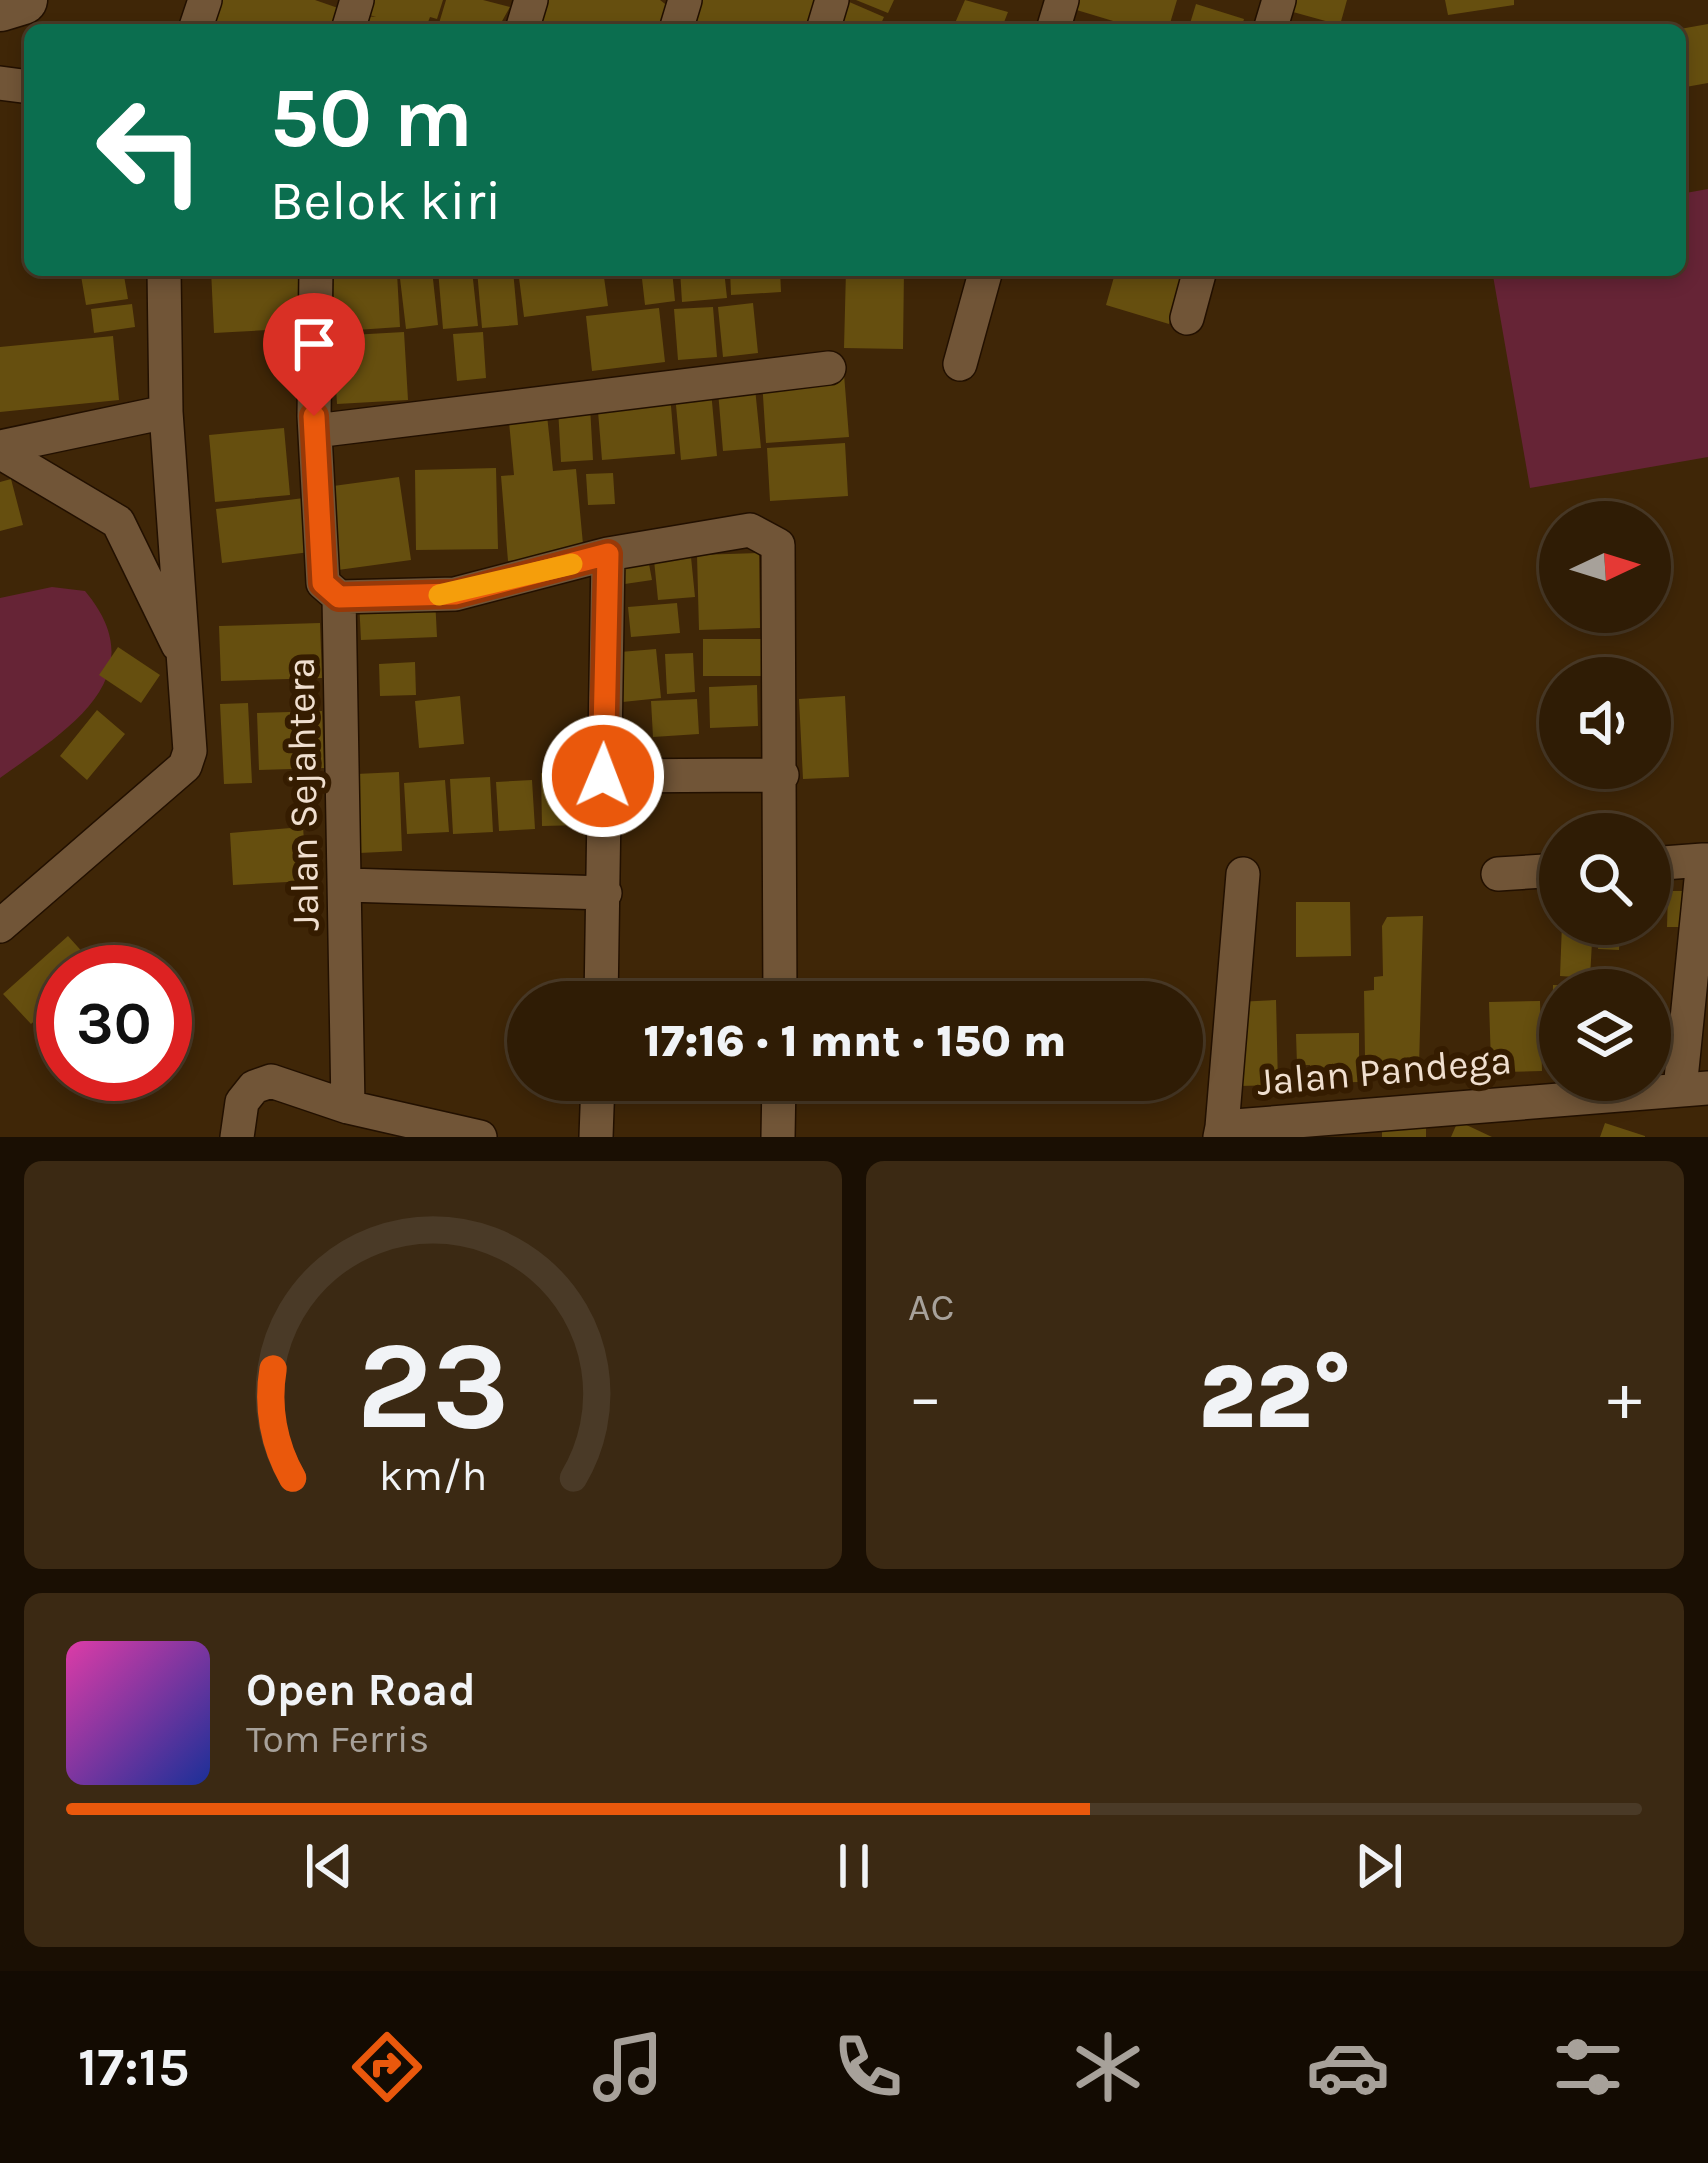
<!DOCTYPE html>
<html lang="id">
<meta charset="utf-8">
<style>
body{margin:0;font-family:Karla,sans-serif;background:#3b2913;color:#f1f3f6;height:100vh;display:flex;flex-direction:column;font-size:45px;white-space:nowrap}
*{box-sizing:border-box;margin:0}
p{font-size:39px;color:#a7a19a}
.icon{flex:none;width:66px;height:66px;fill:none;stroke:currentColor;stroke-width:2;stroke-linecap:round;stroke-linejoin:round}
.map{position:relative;height:1137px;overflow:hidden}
.panel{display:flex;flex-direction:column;gap:24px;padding:24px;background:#1a0f03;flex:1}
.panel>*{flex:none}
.hud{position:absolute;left:24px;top:24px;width:1662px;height:252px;border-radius:18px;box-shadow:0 6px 18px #0003,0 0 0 3px #4a3a27;background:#0b6e4f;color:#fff;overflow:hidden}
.needle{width:78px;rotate:86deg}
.buttons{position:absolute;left:1539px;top:501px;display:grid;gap:24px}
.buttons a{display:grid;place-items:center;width:132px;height:132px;border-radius:50%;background:#2f1c05;box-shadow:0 6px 18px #0003,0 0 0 3px #4a3a27;font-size:60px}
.speed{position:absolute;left:36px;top:945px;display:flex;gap:24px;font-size:60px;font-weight:700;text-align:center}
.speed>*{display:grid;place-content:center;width:156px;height:156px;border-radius:50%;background:#2f1c05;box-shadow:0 6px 18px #0003,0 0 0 3px #4a3a27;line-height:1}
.speed .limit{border:18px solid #d22;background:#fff;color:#111}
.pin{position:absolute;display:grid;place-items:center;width:102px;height:102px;color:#fff;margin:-123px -51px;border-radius:50% 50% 50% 0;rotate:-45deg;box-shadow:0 0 12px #0007}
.pin .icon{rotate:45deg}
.me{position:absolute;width:132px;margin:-66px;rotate:1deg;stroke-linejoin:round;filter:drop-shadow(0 0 9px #0008)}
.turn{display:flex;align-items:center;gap:42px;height:252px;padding:0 48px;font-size:54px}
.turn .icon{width:156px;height:156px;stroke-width:2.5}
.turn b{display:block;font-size:84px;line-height:102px}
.big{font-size:90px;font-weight:800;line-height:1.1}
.panel .widget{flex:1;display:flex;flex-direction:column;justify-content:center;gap:18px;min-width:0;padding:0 42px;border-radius:18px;background:#3b2913}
.panel .dial{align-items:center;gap:0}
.dial svg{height:312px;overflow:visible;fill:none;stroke:#4a3a27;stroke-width:7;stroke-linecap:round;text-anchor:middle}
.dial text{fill:#f1f3f6;stroke:none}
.song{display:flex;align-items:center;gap:36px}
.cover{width:144px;height:144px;border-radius:18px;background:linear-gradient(135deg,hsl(320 70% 55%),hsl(230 70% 35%))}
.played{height:12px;border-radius:6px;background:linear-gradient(90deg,#ea580c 65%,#4a3a27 65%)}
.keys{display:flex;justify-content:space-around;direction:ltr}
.heat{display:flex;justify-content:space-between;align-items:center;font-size:66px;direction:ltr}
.panel .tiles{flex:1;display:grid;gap:24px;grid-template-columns:1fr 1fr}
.widget:last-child{grid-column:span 2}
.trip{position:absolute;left:507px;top:981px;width:696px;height:120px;border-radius:60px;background:#2f1c05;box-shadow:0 6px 18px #0003,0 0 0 3px #4a3a27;font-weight:800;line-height:120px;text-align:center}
.tab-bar{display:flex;height:192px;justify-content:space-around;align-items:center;background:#130b02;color:#a7a19a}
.tab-bar .icon{width:84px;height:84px}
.tab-bar .selected{color:#ea580c}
.tab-bar b{font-size:54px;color:#f1f3f6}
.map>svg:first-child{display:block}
</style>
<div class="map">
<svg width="1708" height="1137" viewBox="0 0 1708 1137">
<rect width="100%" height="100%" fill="#3f2607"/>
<!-- green -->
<path fill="#662436" d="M 1708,189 L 1708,457 L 1530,488 L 1492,270 L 1680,270 L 1680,194 Z
M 52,587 L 85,591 C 158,678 64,732 0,778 L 0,598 Z"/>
<!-- building -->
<path fill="#664f0f" d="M 220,0 L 315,0 L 338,8 L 333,26 L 325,23 L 322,30 L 210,30 Z
M 364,0 L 443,0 L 437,19 L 430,17 L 425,30 L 361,30 L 364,16 L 376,17 L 360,12 Z
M 446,0 L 483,0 L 510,7 L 497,30 L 437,30 Z
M 546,0 L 660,0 L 669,7 L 662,30 L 597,30 L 578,24 L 577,30 L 533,30 Z
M 693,0 L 824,0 L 815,30 L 685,30 Z
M 856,0 L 894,0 L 888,13 Z
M 965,0 L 1008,12 L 1001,30 L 952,30 Z
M 1072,0 L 1177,0 L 1168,30 L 1143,30 L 1070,8 Z
M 1297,0 L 1347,0 L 1340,25 L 1293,12 Z
M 1445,0 L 1514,0 L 1514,5 L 1448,15 Z
M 847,1 L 884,17 L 878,30 L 835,30 Z
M 1196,4 L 1244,19 L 1241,30 L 1188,30 Z
M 1432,21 L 1433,30 L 1398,30 L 1397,25 Z
M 1708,24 L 1708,83 L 1680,88 L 1680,29 Z
M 80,270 L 123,270 L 128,299 L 86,305 Z
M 211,270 L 300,270 L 303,328 L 214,333 Z
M 399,270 L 432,270 L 438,325 L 406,329 Z
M 438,270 L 472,270 L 478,326 L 443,329 Z
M 477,270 L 513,270 L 518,325 L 482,328 Z
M 518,270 L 603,270 L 608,306 L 524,317 Z
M 641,270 L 672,270 L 675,301 L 645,305 Z
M 680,270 L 724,270 L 727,298 L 682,302 Z
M 730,270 L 780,270 L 781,292 L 731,295 Z
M 846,270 L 904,270 L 903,349 L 844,348 Z
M 1116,270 L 1154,270 L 1182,278 L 1169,324 L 1106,305 Z
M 397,273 L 400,327 L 327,332 L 324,277 Z
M 753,303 L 758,353 L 723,357 L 718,307 Z
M 132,304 L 135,327 L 94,333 L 91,309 Z
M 713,307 L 717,357 L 678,360 L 674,309 Z
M 659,308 L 665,362 L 592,371 L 586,316 Z
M 404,332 L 408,400 L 337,404 L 333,336 Z
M 483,332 L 486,378 L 457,381 L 453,334 Z
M 113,336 L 119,400 L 0,412 L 0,347 Z
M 844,374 L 849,437 L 766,443 L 762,380 Z
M 755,388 L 761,448 L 723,451 L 718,391 Z
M 711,391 L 717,456 L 681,460 L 675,394 Z
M 670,394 L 675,454 L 602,460 L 597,399 Z
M 546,406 L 553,471 L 576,469 L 584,555 L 508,561 L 501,476 L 514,475 L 508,411 Z
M 590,406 L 593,460 L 561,462 L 558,408 Z
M 284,428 L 290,495 L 215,502 L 209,435 Z
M 845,443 L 848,496 L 770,501 L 767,448 Z
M 496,468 L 498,549 L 416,550 L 415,470 Z
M 613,473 L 615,504 L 588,505 L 586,474 Z
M 399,477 L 411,560 L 338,570 L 326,487 Z
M 11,479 L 23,525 L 0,531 L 0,482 Z
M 304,498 L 310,552 L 222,563 L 216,509 Z
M 690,547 L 695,597 L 658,600 L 653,550 Z
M 647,553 L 652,580 L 618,585 L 614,559 Z
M 759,553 L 760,628 L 699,630 L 697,555 Z
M 435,598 L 437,637 L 361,640 L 359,601 Z
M 677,603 L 680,633 L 631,637 L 628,607 Z
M 320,623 L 322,678 L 221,681 L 219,626 Z
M 703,639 L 769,639 L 768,676 L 703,676 Z
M 118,647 L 160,675 L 141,703 L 99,675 Z
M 656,649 L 661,698 L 613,703 L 608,653 Z
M 693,653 L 695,692 L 667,694 L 665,654 Z
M 415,662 L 416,695 L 380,696 L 379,664 Z
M 757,685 L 758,726 L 710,728 L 709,687 Z
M 460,696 L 464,744 L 419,748 L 415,701 Z
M 845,696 L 849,777 L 803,779 L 799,699 Z
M 697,699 L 699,734 L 653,737 L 651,701 Z
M 248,703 L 252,783 L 224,784 L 220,704 Z
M 97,710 L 125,734 L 87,780 L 60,756 Z
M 322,711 L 324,768 L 259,770 L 257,713 Z
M 399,772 L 402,851 L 359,853 L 356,774 Z
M 541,773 L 582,773 L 583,825 L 542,826 Z
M 490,777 L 493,832 L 453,834 L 450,779 Z
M 445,780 L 449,832 L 407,834 L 404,783 Z
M 532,780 L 535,829 L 499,831 L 496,782 Z
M 303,827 L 307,881 L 233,885 L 230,833 Z
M 1668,891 L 1694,891 L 1693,927 L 1667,927 Z
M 1296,902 L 1350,902 L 1351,956 L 1296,957 Z
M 1423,916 L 1419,1067 L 1373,1068 L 1373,1058 L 1365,1058 L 1364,991 L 1374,990 L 1374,977 L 1383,976 L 1382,926 L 1387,917 Z
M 1562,924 L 1593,924 L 1590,978 L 1560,976 Z
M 1599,924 L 1620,924 L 1619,950 L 1598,949 Z
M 68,936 L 95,966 L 89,972 L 63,972 L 63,995 L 31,1024 L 3,994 Z
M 1553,985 L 1598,986 L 1560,990 L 1560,1060 L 1551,1060 Z
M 1276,1000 L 1278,1085 L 1238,1086 L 1236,1002 Z
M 1540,1001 L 1542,1071 L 1503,1072 L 1503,1063 L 1491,1063 L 1489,1002 Z
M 1359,1033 L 1359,1082 L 1311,1083 L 1310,1065 L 1297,1065 L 1296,1034 Z
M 1458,1121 L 1492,1137 L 1451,1137 Z
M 1605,1123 L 1645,1136 L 1645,1137 L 1600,1137 Z
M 1382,1125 L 1426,1126 L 1426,1137 L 1382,1137 Z"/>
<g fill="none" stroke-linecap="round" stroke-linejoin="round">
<!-- minor casing -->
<g stroke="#221000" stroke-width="36">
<path id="minor" d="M 195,30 L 205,0
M 348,30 L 357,0
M 522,30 L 531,0
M 676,30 L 685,0
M 823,30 L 832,0
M 1053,30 L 1062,0
M 1270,30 L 1279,0
M 0,83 L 30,87
M 316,270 L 314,416 L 323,583 L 339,597 L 348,1107
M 1187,318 L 1200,270
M 960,364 L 986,270
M 315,431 L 829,368
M 0,447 L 166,412
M 0,452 L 118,522 L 178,645
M 339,597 L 455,594 L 608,554 L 750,530 L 778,545 L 780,1002
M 603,776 L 782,775
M 1650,864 L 1703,860
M 1498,874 L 1560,870
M 347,885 L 605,893
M 0,926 L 185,766 L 190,751 L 166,412 L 164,270
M 601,1002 L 608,554
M 1680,1089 L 1703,860 L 1708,860
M 1222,1127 L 1243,874
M 237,1137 L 242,1102 L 254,1087 L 271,1081 L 348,1107 L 480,1137
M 596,1137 L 598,1080
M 778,1137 L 779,1080
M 1220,1137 L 1222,1127 L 1708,1088"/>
</g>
<!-- secondary casing -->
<g stroke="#221000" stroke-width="51">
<path id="secondary" d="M 0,7 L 23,0"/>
</g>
<!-- minor -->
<use href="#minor" stroke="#715537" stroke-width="33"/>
<!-- secondary -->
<use href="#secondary" stroke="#715537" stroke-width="48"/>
</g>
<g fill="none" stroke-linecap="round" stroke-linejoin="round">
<!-- route casing -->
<g stroke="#983908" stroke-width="30">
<path id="route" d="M 314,416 L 323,583 L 339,597 L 455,594 L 608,554 L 603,776"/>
</g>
<!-- route -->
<use href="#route" stroke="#ea580c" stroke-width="21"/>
<!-- slow -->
<path stroke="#f59e0b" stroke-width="21" d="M 439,595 L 572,564"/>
</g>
<g text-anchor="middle" stroke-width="12" stroke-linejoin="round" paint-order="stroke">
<!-- street labels -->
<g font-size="39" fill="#f0dfcf" stroke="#351c00">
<text transform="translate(302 794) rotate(-91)" y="14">Jalan Sejahtera</text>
<text transform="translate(1384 1070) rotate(-5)" y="14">Jalan Pandega</text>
</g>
</g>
</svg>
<div class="buttons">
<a><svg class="needle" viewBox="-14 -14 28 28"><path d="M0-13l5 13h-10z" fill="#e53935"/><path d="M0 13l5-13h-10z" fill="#a7a19a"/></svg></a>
<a><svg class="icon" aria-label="sound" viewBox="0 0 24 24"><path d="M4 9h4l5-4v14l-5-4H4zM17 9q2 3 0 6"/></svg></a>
<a><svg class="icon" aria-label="search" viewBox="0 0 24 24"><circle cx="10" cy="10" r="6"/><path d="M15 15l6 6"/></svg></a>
<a><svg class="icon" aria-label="layers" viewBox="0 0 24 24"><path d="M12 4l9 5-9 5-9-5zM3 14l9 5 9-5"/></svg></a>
</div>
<div class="speed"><div class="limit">30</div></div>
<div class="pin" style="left:314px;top:416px;background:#d93025"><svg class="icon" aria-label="arrive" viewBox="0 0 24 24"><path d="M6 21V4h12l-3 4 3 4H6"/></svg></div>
<svg class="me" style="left:603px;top:776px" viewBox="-20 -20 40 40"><circle r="17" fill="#ea580c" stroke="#fff" stroke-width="3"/><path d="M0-11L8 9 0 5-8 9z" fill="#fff"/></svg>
<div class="trip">17:16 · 1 mnt · 150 m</div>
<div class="hud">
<div class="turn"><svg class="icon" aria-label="left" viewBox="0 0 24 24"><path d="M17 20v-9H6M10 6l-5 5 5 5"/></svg><div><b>50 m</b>Belok kiri</div></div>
</div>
</div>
<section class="panel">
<div class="tiles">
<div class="widget dial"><svg viewBox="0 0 100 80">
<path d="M14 69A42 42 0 1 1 86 69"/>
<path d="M14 69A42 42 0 0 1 9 41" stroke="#ea580c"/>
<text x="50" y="56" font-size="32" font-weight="700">23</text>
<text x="50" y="72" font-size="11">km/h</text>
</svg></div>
<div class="widget"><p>AC</p>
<div class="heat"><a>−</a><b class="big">22°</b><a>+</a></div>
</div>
<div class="widget">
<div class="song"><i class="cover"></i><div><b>Open Road</b><p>Tom Ferris</p></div></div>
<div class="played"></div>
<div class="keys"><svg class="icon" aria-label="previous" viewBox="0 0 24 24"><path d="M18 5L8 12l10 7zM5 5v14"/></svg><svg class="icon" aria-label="pause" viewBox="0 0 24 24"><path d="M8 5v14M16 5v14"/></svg><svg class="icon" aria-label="next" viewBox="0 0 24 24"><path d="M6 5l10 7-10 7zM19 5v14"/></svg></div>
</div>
</div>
</section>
<nav class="tab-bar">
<b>17:15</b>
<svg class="icon selected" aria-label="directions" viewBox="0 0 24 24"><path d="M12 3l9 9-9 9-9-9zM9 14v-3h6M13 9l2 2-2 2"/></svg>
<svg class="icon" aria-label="music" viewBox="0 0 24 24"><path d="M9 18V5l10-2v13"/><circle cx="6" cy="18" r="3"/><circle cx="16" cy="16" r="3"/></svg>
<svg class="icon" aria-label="phone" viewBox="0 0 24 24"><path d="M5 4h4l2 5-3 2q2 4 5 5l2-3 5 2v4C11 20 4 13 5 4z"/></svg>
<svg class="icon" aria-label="climate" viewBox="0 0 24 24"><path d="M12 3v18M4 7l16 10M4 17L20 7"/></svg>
<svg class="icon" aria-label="car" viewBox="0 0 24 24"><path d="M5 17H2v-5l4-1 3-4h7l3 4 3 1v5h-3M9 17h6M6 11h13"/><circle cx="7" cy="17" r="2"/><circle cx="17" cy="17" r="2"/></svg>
<svg class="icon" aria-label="filters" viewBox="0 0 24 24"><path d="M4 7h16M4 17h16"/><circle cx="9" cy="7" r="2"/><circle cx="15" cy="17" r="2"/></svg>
</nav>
